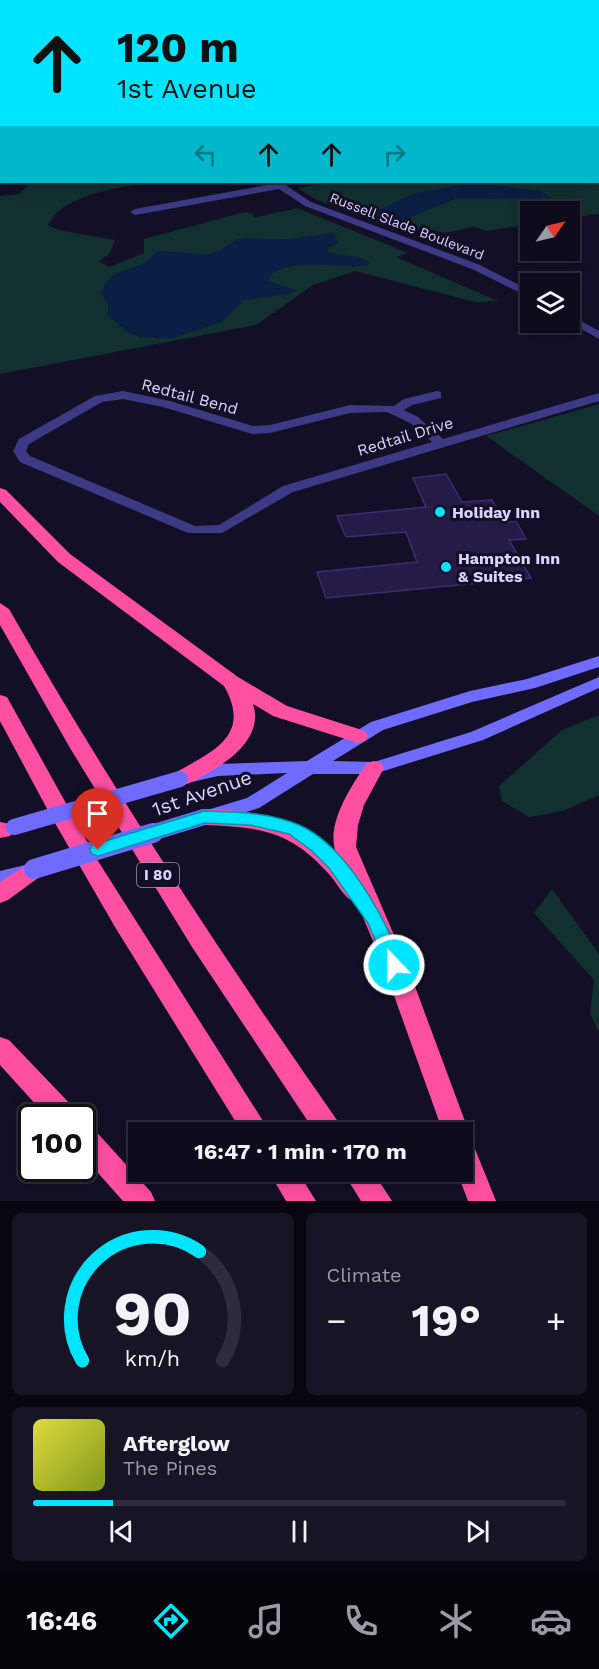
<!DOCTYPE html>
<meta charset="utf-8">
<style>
body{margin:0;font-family:"Work Sans",sans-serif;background:#171425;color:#f1f3f6;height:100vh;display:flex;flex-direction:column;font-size:22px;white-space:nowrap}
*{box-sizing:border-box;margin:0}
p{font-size:20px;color:#9b9ba3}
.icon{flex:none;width:33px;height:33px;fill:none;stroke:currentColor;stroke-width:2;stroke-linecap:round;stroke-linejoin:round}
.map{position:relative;height:1201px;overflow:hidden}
.panel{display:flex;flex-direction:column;gap:12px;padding:12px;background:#08060f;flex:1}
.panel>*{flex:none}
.guide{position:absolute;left:0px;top:0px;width:600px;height:183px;box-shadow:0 3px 15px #0003,0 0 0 2px #2e2b3b;background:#00e5ff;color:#111;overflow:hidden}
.needle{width:39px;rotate:56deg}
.fabs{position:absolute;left:520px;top:201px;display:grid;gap:12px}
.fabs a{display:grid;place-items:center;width:60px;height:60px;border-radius:0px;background:#0e0b1c;box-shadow:0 3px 15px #0003,0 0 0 2px #2e2b3b;font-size:30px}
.speed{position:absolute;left:18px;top:1104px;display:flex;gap:12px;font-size:30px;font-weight:700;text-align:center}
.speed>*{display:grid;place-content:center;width:78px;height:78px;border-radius:50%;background:#0e0b1c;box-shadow:0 3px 15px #0003,0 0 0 2px #2e2b3b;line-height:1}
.speed .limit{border:3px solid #111;border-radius:9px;background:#fff;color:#111}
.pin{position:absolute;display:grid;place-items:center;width:51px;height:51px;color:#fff;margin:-62px -26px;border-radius:50% 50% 50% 0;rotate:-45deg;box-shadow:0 0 6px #0007}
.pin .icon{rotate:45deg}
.me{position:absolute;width:66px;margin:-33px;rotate:338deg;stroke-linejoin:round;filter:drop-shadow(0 0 4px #0008)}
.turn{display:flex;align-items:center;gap:21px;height:126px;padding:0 18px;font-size:27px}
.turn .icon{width:78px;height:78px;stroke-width:2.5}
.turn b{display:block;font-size:42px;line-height:51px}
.lanes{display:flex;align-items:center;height:57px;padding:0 18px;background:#0003;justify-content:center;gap:30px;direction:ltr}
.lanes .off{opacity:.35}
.big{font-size:45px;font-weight:700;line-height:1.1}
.panel .card{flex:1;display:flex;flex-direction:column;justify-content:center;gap:9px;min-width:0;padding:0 21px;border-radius:9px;background:#171425}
.panel .dial{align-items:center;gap:0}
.dial svg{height:156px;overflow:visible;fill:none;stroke:#2e2b3b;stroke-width:7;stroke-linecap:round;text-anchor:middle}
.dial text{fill:#f1f3f6;stroke:none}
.song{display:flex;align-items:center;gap:18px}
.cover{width:72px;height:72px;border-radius:9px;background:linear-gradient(135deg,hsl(60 70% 55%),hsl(70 70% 35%))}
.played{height:6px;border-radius:3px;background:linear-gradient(90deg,#00e5ff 15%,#2e2b3b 15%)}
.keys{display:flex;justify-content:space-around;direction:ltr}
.heat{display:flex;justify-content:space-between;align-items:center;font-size:33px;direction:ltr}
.panel .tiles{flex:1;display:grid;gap:12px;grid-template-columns:1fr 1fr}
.card:last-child{grid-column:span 2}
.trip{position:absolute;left:128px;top:1122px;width:345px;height:60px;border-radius:0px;background:#0e0b1c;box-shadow:0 3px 15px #0003,0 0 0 2px #2e2b3b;font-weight:700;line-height:60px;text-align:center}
.tabs{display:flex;height:96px;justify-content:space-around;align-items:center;background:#06040b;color:#9b9ba3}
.tabs .icon{width:42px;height:42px}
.tabs .current{color:#00e5ff}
.tabs b{font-size:27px;color:#f1f3f6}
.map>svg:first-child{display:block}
</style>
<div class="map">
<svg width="599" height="1201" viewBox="0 0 599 1201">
<rect width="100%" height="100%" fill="#130f26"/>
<!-- green -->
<path fill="#12302f" d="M 599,177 L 599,214 L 570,218 L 570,212 L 531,212 L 531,224 L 487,231 L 474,227 L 444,233 L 421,227 L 409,234 L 317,200 L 297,188 L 337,182 L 598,182 Z
M 31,182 L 157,182 C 127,186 85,191 60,210 C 55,213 52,220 48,225 L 58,230 L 115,240 L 109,254 L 99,261 L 109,267 L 144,253 L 144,239 L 245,212 L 253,214 L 254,218 L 297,208 L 408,253 L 396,257 L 498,301 L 475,302 L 355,271 L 313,285 L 256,325 L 0,374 L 0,196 L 19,194 Z
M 599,404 L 599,516 L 486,436 Z
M 599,715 L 599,795 L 563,811 L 529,817 L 502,801 L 499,786 L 562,730 Z
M 552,889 L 599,954 L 599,1033 L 590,1013 L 594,980 L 534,913 Z"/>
<!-- water -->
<path fill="#0a1f44" d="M 466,182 L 485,182 L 483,184 L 540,191 L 552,198 L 455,199 L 404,220 L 374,212 L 413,194 L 460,185 Z
M 333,233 L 339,243 L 326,249 L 330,253 L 358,257 L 370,262 L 367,266 C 336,268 297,257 270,275 L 269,281 L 296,290 L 289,294 L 244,300 L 222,322 L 173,338 L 141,338 L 127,332 L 108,315 L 108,302 L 101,294 C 111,268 121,274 143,263 C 149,260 153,255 158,251 L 207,254 L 220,251 L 235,240 L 244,238 L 290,239 Z"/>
<!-- building -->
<path fill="#241b47" stroke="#3b2d73" stroke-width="1.5" d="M 446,474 L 462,502 L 492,500 L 504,523 L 516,521 L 526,539 L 509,540 L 531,578 L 326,598 L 317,572 L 417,562 L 406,532 L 346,537 L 337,516 L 426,507 L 413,478 Z"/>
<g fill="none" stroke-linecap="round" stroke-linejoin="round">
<!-- street -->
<path fill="#3d3a85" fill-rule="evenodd" d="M 108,0 L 114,0 L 107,2 Z
M 355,0 L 366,0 L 352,2 Z
M 599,143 L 599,149 L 598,150 L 598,143 Z
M 2,154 L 2,164 L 0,165 L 0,155 Z
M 271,182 L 281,182 L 311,202 L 480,265 L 531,291 L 531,298 L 472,269 L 305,206 L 279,189 L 135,215 L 130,212 L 135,209 L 272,184 Z
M 570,315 L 599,331 L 599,339 L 569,322 Z
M 123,391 L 170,401 L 253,426 L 270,425 L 350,405 L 394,406 L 404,399 L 437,391 L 441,392 L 441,398 L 412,405 L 404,410 L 418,417 L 443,439 L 599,393 L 599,401 L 293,492 L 222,533 L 188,533 L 20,462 L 13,451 L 19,439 L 95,396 ZM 123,399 L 163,407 L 252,434 L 270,433 L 350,413 L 387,412 L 410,423 L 432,442 L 283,486 L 219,525 L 195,526 L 30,456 L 26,451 L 29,444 L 102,402 Z"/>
<!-- secondary -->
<path fill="#6f6bff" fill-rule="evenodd" d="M 439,0 L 447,0 L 449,2 L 440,2 Z
M 598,47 L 599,47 L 599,51 L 598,51 Z
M 599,656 L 599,667 L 535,688 L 472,702 L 383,730 L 333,761 L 374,762 L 471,732 L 599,677 L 599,688 L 483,740 L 374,774 L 313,774 L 259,808 L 210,823 L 204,821 L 201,816 L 204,811 L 247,798 L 287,773 L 218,776 L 192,782 L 186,780 L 183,776 L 186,772 L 218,764 L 307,761 L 371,722 L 470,691 L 527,679 Z
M 29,864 L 36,866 L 38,871 L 36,876 L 0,885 L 0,871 Z"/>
<!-- highway -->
<path fill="#ff4fa3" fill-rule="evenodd" d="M 0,488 L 6,490 L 70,554 L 238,677 L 287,706 L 365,731 L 368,736 L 365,741 L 358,743 L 273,716 L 253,704 C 264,738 228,762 203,776 C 193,781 185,788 173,784 L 170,779 L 173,774 C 211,752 253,737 224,686 L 58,562 L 0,502 Z
M 0,603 L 9,609 C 110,786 222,956 339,1123 L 343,1132 L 315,1132 L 192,947 L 70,748 L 0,625 Z
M 0,695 L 7,697 L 98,861 L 270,1132 L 242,1132 L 115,927 L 52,818 L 0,721 Z
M 374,761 L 381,763 L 384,768 L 364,805 L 358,825 L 356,847 L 407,965 L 469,1132 L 467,1137 L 471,1139 L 496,1201 L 468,1201 L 457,1172 L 462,1172 L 462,1132 L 443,1132 L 383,965 L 357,903 C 344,899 338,884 329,874 C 290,830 259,827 204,825 L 196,823 L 193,817 L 196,811 L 204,809 C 252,811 302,815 336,853 C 325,824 352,785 367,763 Z
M 0,822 L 10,824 L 13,830 L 10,836 L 0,838 Z
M 34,860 L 42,863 L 45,869 L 42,875 L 8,900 L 0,903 L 0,882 Z
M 0,1037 L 9,1040 L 75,1109 L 79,1118 L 48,1118 L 0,1065 Z
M 82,1123 L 91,1126 L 151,1192 L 155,1201 L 123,1201 L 82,1155 Z
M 269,1172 L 298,1172 L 316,1201 L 286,1201 Z
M 343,1172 L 373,1172 L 392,1201 L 361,1201 Z"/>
<!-- secondary-bridge-far1 -->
<path stroke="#6f6bff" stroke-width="16" d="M 14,827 L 180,779
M 148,834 L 204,817"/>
<!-- secondary-bridge -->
<path stroke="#6f6bff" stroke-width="20" d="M 34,869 L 153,833"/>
</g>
<!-- route -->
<path fill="#00e5ff" stroke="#0095a6" stroke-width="1.5" d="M 204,811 C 235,812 269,812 299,825 C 349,847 384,918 404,965 L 401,971 L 394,973 L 388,971 L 368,923 L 329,868 L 311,850 L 289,834 L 251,825 L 204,823 L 98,856 L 92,854 L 90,850 L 92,845 Z"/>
<!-- markers -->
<g fill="#00e5ff" stroke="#130f26" stroke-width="2">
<circle cx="440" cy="512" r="6"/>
<circle cx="446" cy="567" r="6"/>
</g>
<g text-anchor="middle" stroke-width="6" stroke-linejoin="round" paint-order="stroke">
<!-- far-street labels -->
<g font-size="14" fill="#d9d4ff" stroke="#130f26">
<text transform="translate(407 226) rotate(21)" y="5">Russell Slade Boulevard</text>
</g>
<!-- shield labels -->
<rect fill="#130f26" stroke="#9e99be" stroke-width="1.5" x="137" y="863" width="42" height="24" rx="4.5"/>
<g font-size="15" font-weight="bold" fill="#d9d4ff">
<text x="158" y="880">I 80</text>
</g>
<!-- street labels -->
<g font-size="16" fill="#d9d4ff" stroke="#130f26">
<text transform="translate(190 396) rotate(15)" y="6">Redtail Bend</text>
<text transform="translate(405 436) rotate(-17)" y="6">Redtail Drive</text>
</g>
<!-- poi labels -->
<g font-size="16" font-weight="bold" fill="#d9d4ff" stroke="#130f26" text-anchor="start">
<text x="452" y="518">Holiday Inn</text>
<text x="458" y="564">Hampton Inn<tspan x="458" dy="18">&amp; Suites</tspan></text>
</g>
<!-- near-street labels -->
<g font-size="20" fill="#d9d4ff" stroke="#130f26">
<text transform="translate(202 793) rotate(-19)" y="7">1st Avenue</text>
</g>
</g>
</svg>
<div class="fabs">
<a><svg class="needle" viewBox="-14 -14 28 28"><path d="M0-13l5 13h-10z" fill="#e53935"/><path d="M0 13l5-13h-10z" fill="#9b9ba3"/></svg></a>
<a><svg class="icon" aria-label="layers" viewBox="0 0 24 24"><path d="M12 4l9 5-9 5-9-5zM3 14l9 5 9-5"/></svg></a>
</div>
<div class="speed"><div class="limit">100</div></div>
<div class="pin" style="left:98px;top:850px;background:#d93025"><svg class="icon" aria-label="arrive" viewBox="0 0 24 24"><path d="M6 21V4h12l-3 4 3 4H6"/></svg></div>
<svg class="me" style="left:394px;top:965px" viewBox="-20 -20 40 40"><circle r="17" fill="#00e5ff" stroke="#fff" stroke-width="3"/><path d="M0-11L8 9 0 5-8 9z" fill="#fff"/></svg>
<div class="trip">16:47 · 1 min · 170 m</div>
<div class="guide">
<div class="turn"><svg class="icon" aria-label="ahead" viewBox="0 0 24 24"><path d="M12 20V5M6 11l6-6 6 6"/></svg><div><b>120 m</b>1st Avenue</div></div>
<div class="lanes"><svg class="icon off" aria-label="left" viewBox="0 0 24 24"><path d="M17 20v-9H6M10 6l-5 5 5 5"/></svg><svg class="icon" aria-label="ahead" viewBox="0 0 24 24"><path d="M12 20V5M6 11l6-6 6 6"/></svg><svg class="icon" aria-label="ahead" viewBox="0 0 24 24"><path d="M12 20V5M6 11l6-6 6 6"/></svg><svg class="icon off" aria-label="right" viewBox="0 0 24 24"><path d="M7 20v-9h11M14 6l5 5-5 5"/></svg></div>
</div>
</div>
<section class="panel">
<div class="tiles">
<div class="card dial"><svg viewBox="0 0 100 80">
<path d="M14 69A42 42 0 1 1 86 69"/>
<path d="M14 69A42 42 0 0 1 74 13" stroke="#00e5ff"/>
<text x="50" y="56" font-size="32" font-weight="700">90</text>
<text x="50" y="72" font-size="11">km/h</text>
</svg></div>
<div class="card"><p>Climate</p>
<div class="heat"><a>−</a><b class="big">19°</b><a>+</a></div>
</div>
<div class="card">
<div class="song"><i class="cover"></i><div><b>Afterglow</b><p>The Pines</p></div></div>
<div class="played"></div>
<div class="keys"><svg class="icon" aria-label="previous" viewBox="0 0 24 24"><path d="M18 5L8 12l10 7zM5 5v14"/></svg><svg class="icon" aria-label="pause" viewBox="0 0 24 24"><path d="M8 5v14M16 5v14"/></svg><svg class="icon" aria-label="next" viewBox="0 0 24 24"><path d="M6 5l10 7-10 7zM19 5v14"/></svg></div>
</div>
</div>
</section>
<nav class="tabs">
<b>16:46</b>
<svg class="icon current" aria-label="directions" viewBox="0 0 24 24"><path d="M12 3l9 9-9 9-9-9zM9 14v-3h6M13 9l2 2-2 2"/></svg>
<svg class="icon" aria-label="music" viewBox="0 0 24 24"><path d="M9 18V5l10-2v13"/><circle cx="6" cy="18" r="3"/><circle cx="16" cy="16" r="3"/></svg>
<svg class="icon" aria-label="phone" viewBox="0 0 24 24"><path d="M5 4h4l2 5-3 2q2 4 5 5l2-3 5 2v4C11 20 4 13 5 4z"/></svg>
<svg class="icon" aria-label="climate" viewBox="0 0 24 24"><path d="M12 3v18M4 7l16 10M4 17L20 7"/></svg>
<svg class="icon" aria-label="car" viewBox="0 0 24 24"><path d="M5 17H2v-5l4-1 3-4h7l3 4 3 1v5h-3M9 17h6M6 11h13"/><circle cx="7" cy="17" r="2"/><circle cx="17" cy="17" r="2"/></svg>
</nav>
